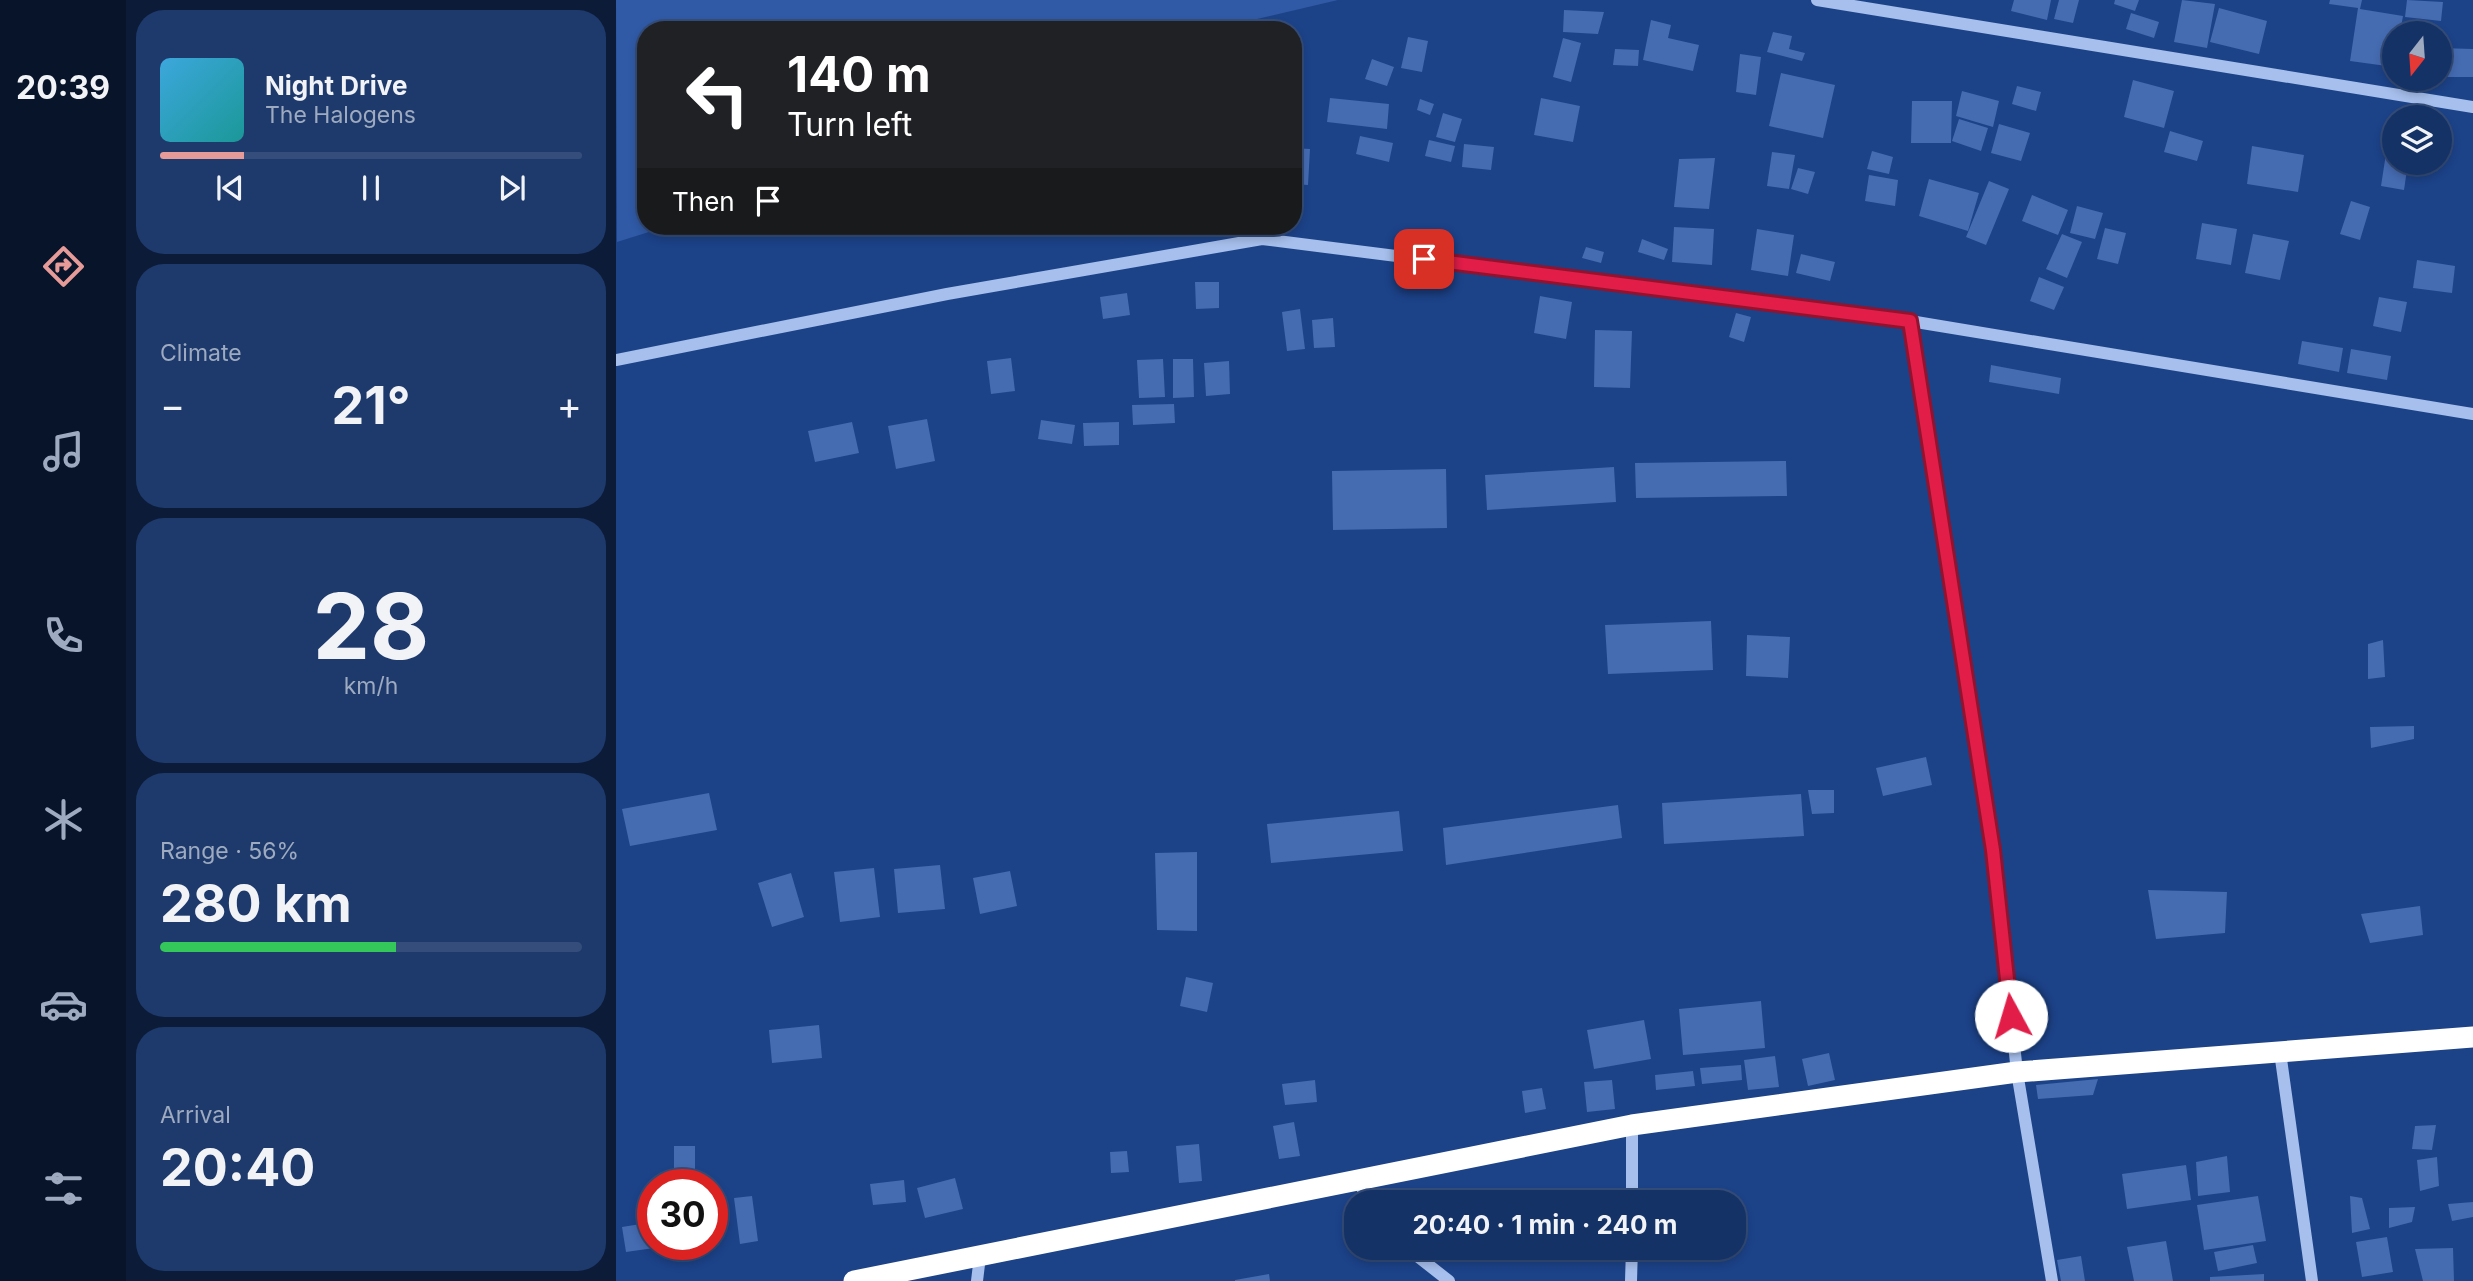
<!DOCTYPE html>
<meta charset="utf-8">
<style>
body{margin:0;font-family:Inter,sans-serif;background:#1e3a6c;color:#f1f3f6;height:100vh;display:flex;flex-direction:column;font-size:26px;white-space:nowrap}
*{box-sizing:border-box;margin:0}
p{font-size:23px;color:#9daabf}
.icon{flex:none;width:38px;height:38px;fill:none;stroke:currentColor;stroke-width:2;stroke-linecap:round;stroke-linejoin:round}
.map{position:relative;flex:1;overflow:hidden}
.details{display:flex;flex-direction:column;gap:10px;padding:10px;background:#0c1c38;width:490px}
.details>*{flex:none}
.guide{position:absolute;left:21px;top:21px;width:665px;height:214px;border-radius:28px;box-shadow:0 4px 10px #0003,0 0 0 2px #344d7a;background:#202124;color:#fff;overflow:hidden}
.needle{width:46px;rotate:197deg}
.fabs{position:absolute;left:1766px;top:21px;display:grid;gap:14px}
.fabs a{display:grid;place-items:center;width:70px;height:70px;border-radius:50%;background:#153266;box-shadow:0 4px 10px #0003,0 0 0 2px #344d7a;font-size:35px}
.speed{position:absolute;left:21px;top:1169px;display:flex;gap:14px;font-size:35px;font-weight:700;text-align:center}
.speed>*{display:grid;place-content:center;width:91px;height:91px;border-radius:50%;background:#153266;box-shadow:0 4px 10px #0003,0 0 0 2px #344d7a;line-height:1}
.speed .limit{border:10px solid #d22;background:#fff;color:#111}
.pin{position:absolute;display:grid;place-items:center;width:60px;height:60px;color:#fff;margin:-30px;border-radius:14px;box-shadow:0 4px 10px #0006}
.me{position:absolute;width:77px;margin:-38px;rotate:354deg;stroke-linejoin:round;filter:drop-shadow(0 0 5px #0008)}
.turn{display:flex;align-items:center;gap:24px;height:147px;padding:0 35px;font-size:32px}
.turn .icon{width:91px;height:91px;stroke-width:2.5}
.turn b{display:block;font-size:49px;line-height:60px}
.then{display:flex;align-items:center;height:66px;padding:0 35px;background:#0003;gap:14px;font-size:26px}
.big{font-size:52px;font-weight:700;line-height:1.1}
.details .tile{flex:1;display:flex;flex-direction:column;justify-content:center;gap:10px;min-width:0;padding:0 24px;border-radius:28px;background:#1e3a6c}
.details .dial{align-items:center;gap:0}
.dial b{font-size:91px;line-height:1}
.song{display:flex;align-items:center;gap:21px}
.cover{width:84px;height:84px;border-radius:10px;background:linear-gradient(135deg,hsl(200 70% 55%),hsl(180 70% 35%))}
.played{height:7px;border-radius:4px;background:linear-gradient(90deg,#e69b98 20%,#344d7a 20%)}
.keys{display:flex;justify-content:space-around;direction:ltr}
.heat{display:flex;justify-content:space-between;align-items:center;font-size:38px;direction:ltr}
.charge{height:10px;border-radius:5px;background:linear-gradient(90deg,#34c759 56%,#344d7a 0)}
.trip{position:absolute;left:728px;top:1190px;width:402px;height:70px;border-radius:28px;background:#153266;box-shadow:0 4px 10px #0003,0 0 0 2px #344d7a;font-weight:700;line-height:70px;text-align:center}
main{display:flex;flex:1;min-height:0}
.dock{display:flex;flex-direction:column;width:126px;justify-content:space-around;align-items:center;background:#081429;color:#9daabf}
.dock .icon{width:49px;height:49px}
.dock .active{color:#e69b98}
.dock b{font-size:32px;color:#f1f3f6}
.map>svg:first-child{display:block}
</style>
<main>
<nav class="dock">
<b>20:39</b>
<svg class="icon active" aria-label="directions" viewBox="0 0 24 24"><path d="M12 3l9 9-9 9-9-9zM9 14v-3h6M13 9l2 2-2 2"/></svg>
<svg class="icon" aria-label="music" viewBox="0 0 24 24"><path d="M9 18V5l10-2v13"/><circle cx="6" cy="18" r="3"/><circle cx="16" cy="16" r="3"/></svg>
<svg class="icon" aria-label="phone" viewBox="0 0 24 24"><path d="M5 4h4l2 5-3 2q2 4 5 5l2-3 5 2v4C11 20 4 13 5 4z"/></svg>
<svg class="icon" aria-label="climate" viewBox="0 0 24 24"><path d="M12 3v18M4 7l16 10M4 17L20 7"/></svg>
<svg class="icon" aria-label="car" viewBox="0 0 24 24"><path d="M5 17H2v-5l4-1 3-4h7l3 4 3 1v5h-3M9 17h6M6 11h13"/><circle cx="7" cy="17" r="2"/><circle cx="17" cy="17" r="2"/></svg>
<svg class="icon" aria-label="filters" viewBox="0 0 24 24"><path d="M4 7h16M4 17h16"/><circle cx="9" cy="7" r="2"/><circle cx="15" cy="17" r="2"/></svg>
</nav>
<section class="details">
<div class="tile">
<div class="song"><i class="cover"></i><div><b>Night Drive</b><p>The Halogens</p></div></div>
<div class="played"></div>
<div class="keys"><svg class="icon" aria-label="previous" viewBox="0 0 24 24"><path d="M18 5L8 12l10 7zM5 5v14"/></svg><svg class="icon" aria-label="pause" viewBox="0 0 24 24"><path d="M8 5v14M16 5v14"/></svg><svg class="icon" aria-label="next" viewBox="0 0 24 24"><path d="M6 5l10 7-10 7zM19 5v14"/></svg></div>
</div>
<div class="tile"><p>Climate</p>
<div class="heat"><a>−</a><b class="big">21°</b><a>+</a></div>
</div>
<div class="tile dial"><b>28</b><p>km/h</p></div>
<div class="tile"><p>Range · 56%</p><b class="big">280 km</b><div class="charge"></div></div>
<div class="tile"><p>Arrival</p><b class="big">20:40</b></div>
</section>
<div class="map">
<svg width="1857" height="1281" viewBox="0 0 1857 1281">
<rect width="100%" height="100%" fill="#1c4288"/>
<!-- green -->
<path fill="#305aa6" d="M 0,0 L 722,0 L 594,30 L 30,30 L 30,226 L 52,226 L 1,242 Z"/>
<!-- building -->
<path fill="#456bb1" d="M 1398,0 L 1435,0 L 1431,20 L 1395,11 Z
M 1443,0 L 1463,0 L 1457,23 L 1438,19 Z
M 1499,0 L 1523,0 L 1519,11 L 1498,4 Z
M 1566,0 L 1599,4 L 1591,48 L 1558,42 Z
M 1714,0 L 1746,0 L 1744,9 L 1787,16 L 1784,33 L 1778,33 L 1778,67 L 1734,61 L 1742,8 L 1713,4 Z
M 1791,0 L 1827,2 L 1825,21 L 1789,17 Z
M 1603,8 L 1651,21 L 1643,54 L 1594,42 Z
M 948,10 L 988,12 L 982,34 L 947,32 Z
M 1515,13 L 1543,22 L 1538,38 L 1510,29 Z
M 1035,20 L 1055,25 L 1052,38 L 1083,45 L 1077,71 L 1027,60 Z
M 1157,32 L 1176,36 L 1173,49 L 1189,53 L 1186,61 L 1151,52 Z
M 792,37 L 812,41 L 806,72 L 785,68 Z
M 947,38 L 965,43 L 955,82 L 937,77 Z
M 1824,48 L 1857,49 L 1857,77 L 1824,77 Z
M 999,49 L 1023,50 L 1022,66 L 997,65 Z
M 1124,54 L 1145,57 L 1140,95 L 1120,92 Z
M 756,59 L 778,67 L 771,86 L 749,79 Z
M 1165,73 L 1219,85 L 1207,138 L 1153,126 Z
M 1517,80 L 1558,91 L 1548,128 L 1508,117 Z
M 1401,86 L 1425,92 L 1420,111 L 1396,104 Z
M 1346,91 L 1383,101 L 1377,127 L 1340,116 Z
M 714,98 L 773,104 L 771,129 L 711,122 Z
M 925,98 L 964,106 L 957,142 L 918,135 Z
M 804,99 L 818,104 L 814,115 L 801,110 Z
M 1296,101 L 1336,101 L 1335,143 L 1295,143 Z
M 827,113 L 846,119 L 839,142 L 820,137 Z
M 1343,119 L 1372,128 L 1365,151 L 1336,141 Z
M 1383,124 L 1414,133 L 1405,161 L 1375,153 Z
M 1554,131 L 1587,141 L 1581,161 L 1548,152 Z
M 744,136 L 777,143 L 773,162 L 740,154 Z
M 813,140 L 839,146 L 835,162 L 809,156 Z
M 848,144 L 878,147 L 875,170 L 846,167 Z
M 1636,146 L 1688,155 L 1682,192 L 1631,184 Z
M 1771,147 L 1778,148 L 1778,163 L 1792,163 L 1788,190 L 1765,186 Z
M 677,148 L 694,149 L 692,185 L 677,184 Z
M 1256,151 L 1277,157 L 1273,174 L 1251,169 Z
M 1156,152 L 1179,155 L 1173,189 L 1151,186 Z
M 1099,158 L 1093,209 L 1058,207 L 1063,159 Z
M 1182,168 L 1199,172 L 1192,194 L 1175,189 Z
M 1253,175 L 1282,180 L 1279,206 L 1249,201 Z
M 1313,179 L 1363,193 L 1352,231 L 1303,216 Z
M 1373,181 L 1393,189 L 1370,245 L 1350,237 Z
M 1416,195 L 1452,210 L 1442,235 L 1406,221 Z
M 1735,201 L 1754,207 L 1744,240 L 1724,234 Z
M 1461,206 L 1487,213 L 1479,239 L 1454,233 Z
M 1586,223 L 1621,229 L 1615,265 L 1580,259 Z
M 266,226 L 295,226 L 270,235 Z
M 1058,227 L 1098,229 L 1096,265 L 1056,262 Z
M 1489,228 L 1510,233 L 1502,264 L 1481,259 Z
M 1141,229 L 1178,235 L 1172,276 L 1135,270 Z
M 1446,234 L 1466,242 L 1451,278 L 1430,269 Z
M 1637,234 L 1673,241 L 1664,280 L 1629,273 Z
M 1026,239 L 1052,249 L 1048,260 L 1022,252 Z
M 970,247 L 988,252 L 985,263 L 966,258 Z
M 1185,254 L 1219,262 L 1214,281 L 1180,273 Z
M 1801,260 L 1839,266 L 1836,293 L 1797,288 Z
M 1423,277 L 1448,287 L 1438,310 L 1414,301 Z
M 579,282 L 603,282 L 603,308 L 580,309 Z
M 511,293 L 514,315 L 487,319 L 484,297 Z
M 924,296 L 956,302 L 950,339 L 918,333 Z
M 1763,297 L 1791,302 L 1785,332 L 1757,326 Z
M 684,309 L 689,349 L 671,351 L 666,312 Z
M 1120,313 L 1135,317 L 1128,342 L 1113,337 Z
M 717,318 L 719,347 L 698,348 L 696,320 Z
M 979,330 L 1016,331 L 1014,388 L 978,387 Z
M 1686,341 L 1727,348 L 1723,372 L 1682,364 Z
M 1735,349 L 1775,356 L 1771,380 L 1731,373 Z
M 395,358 L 399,391 L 375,394 L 371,361 Z
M 547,359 L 549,397 L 523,398 L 521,360 Z
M 557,359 L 577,359 L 578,397 L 557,398 Z
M 613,361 L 614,394 L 590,396 L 588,363 Z
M 1375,365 L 1445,378 L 1443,394 L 1373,382 Z
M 558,404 L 559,423 L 517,425 L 516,405 Z
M 311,419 L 319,461 L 280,469 L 272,426 Z
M 425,420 L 459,425 L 456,444 L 422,439 Z
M 236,422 L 243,453 L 199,462 L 192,431 Z
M 503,422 L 503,445 L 468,446 L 467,423 Z
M 1170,461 L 1171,496 L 1020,498 L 1019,463 Z
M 998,467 L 1000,502 L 871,510 L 869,475 Z
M 830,469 L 831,528 L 717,530 L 716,471 Z
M 1095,621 L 1097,670 L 992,674 L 989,625 Z
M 1131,635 L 1174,637 L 1172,678 L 1130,676 Z
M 1767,640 L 1769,677 L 1752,679 L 1752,644 Z
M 1798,726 L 1798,739 L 1755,748 L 1754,727 Z
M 1310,757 L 1316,785 L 1267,796 L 1260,768 Z
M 1192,790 L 1218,790 L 1218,813 L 1196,814 Z
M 93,793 L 101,830 L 14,846 L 6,809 Z
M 1185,794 L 1188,836 L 1048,844 L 1046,803 Z
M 1002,805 L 1006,838 L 830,865 L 827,828 Z
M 783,811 L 787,851 L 655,863 L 651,824 Z
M 581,852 L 581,931 L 541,930 L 539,853 Z
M 324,865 L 329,909 L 282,913 L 278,869 Z
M 258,868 L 264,917 L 224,922 L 218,872 Z
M 394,871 L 401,906 L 364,914 L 357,878 Z
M 175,873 L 188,917 L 156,927 L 142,883 Z
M 1532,890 L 1611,892 L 1609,933 L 1540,939 Z
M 1804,906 L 1807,935 L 1754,943 L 1745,914 Z
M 570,977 L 597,983 L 591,1012 L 564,1006 Z
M 1145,1001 L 1149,1048 L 1067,1055 L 1063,1009 Z
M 1028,1020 L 1035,1059 L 978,1069 L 971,1030 Z
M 203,1025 L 206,1058 L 156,1063 L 153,1030 Z
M 1213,1053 L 1219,1080 L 1192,1086 L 1186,1059 Z
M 1159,1056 L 1163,1087 L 1132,1090 L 1128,1060 Z
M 1125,1065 L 1126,1080 L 1086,1084 L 1084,1068 Z
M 1077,1071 L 1079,1086 L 1040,1090 L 1039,1075 Z
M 1482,1079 L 1477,1095 L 1422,1099 L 1420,1085 Z
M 699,1080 L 701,1102 L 669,1105 L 666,1084 Z
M 996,1080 L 999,1109 L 971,1112 L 968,1082 Z
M 926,1088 L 930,1109 L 909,1113 L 906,1091 Z
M 678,1122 L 684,1156 L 663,1159 L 657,1126 Z
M 1820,1125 L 1816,1150 L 1796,1149 L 1799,1126 Z
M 583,1144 L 586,1181 L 563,1183 L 560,1146 Z
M 58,1146 L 79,1146 L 79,1173 L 58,1172 Z
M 511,1151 L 513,1172 L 495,1173 L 494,1152 Z
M 1611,1156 L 1614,1192 L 1582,1196 L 1580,1162 Z
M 1821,1157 L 1823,1186 L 1804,1191 L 1801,1160 Z
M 1570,1165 L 1575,1200 L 1511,1209 L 1506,1174 Z
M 339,1178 L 347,1209 L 309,1218 L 301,1188 Z
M 288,1180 L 290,1202 L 257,1205 L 254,1184 Z
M 136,1196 L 142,1241 L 124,1244 L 118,1198 Z
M 1642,1196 L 1650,1241 L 1588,1250 L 1581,1205 Z
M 1734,1196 L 1746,1198 L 1754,1229 L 1736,1233 Z
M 1857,1202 L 1857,1217 L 1836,1221 L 1832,1204 Z
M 1799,1207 L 1796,1222 L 1773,1228 L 1773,1208 Z
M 37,1222 L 37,1244 L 52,1246 L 10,1252 L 6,1227 Z
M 1771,1237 L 1777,1272 L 1746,1277 L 1740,1242 Z
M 1550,1241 L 1557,1281 L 1518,1281 L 1511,1247 Z
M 1637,1245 L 1641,1263 L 1602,1271 L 1598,1252 Z
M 1837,1248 L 1838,1281 L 1807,1281 L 1799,1249 Z
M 1465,1256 L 1469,1281 L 1445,1281 L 1441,1260 Z
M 653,1274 L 654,1281 L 619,1281 L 619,1280 Z
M 1648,1274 L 1648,1281 L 1594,1281 L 1594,1277 Z"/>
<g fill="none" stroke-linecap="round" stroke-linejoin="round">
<!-- minor -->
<path stroke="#a6bfec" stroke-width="12" d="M 1201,0 L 1857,107
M 1294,321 L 1377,850 L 1401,1072 L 1436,1281
M 0,360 L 331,294 L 646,239 L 1294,321 L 1857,414
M 1664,1052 L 1696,1281
M 741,1181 L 756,1202
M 1016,1202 L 1016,1125
M 791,1248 L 833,1281
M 361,1281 L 364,1256
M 1015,1281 L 1016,1248"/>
<!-- highway -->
<path stroke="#fff" stroke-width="21" d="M 238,1281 L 1016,1125 L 1401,1072 L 1857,1037"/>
</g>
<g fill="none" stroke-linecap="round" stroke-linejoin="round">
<!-- route casing -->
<g stroke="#92132f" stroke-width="18">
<path id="route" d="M 808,259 L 1294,321 L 1377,850 L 1395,1016"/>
</g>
<!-- route -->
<use href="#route" stroke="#e11d48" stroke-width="12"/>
</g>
</svg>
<div class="fabs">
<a><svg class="needle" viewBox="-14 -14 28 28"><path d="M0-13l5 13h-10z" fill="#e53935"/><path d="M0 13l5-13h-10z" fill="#9daabf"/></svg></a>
<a><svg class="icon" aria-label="layers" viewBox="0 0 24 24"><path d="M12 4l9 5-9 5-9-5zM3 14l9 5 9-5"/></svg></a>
</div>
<div class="speed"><div class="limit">30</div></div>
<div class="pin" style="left:808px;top:259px;background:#d93025"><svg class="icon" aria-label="arrive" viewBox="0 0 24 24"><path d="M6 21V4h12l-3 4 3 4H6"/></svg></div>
<svg class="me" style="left:1395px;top:1016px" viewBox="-20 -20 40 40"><circle r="19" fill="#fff"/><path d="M0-13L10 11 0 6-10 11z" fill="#e11d48"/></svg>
<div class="trip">20:40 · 1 min · 240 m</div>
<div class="guide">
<div class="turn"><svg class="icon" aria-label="left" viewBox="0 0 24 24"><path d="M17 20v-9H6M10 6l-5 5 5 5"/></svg><div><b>140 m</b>Turn left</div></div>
<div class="then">Then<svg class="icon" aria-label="arrive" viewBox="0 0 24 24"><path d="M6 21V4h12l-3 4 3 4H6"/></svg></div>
</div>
</div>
</main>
